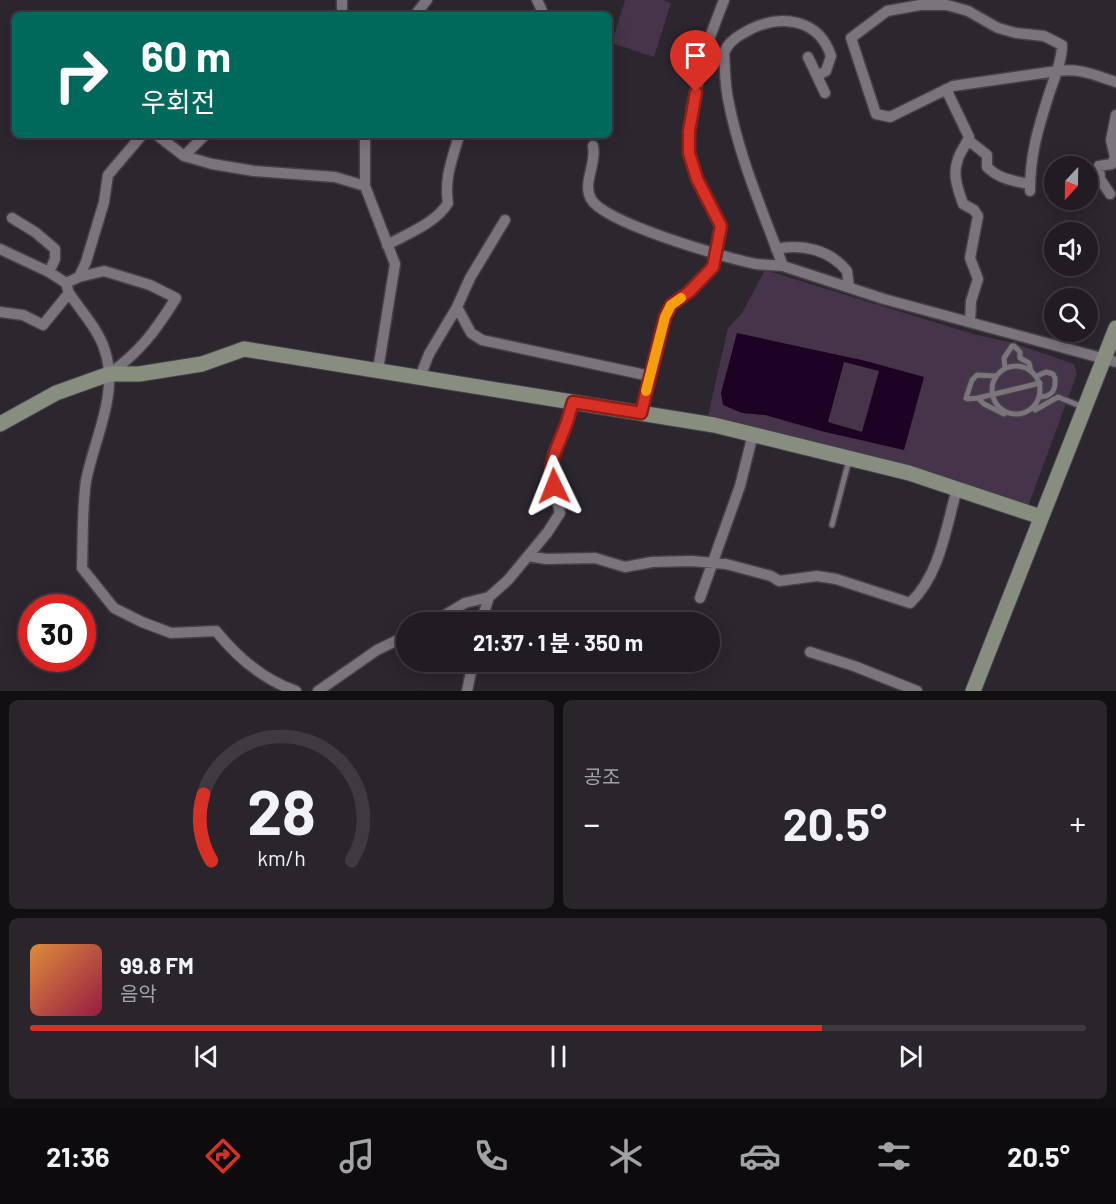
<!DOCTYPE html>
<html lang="ko">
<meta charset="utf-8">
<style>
body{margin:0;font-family:Barlow,"Noto Sans KR",sans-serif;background:#29252a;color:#f1f3f6;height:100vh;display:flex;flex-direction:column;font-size:22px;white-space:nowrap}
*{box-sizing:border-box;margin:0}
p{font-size:20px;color:#a2a1a5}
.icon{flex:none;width:33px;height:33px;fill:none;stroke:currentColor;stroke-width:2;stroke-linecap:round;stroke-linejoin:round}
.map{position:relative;height:691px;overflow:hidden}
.drawer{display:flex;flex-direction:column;gap:9px;padding:9px;background:#120f13;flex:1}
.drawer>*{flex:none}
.hud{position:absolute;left:12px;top:12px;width:600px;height:126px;border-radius:9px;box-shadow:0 3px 15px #0003,0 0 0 2px #3e3a40;background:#00695c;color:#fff;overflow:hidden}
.needle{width:39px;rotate:202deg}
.tools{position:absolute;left:1044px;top:156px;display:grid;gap:12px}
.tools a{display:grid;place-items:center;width:54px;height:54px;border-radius:50%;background:#211c22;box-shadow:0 3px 15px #0003,0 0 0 2px #3e3a40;font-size:30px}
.speed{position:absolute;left:18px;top:594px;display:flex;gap:12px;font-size:30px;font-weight:700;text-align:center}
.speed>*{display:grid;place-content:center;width:78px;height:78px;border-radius:50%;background:#211c22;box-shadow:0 3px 15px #0003,0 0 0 2px #3e3a40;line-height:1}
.speed .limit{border:9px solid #d22;background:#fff;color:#111}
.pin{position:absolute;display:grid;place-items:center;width:51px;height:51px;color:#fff;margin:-62px -26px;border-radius:50% 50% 50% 0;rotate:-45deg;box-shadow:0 0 6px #0007}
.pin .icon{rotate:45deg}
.me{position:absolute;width:66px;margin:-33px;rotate:358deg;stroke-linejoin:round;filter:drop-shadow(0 0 4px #0008)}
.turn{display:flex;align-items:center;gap:21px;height:126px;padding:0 30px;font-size:27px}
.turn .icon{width:78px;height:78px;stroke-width:2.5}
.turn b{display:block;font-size:42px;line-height:51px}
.big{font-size:45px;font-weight:700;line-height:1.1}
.drawer .card{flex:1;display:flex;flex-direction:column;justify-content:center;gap:9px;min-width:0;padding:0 21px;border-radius:9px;background:#29252a}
.drawer .dial{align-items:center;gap:0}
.dial svg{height:156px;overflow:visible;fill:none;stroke:#3e3a40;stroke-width:7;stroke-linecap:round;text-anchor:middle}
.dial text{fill:#f1f3f6;stroke:none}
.song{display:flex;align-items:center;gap:18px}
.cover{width:72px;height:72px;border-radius:9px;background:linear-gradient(135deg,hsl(30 70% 55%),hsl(340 70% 35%))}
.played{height:6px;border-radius:3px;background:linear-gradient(90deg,#d93025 75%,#3e3a40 75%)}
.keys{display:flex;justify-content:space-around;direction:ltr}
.heat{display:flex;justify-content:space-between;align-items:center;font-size:33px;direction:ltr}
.drawer .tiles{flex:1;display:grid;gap:9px;grid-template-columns:1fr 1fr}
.card:last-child{grid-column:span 2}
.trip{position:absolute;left:396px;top:612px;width:324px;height:60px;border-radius:30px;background:#211c22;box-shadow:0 3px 15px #0003,0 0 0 2px #3e3a40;font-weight:700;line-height:60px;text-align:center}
.dock{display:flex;height:96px;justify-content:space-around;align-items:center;background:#0d0b0e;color:#a2a1a5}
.dock .icon{width:42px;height:42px}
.dock .on{color:#d93025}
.dock b{font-size:27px;color:#f1f3f6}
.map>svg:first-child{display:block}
</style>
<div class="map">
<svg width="1116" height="691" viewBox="0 0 1116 691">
<rect width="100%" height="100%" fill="#2c262e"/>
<!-- green -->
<path fill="#46344a" d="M 625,0 L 663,0 L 671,3 L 654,57 L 612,43 Z
M 765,270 L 973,334 L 1013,343 L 1074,364 L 1077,374 L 1026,512 L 714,425 L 708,416 L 728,328 L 742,313 Z"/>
<!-- water -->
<path fill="#1d0223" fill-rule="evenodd" d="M 737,333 L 866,361 L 924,377 L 904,450 L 821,431 L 765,415 L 742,413 L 723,405 L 721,393 ZM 844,362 L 879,371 L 862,432 L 828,422 Z"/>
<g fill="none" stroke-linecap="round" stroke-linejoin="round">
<!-- lane casing -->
<g stroke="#454147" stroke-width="8">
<path id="lane" d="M992 390a24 24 0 1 1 48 0a24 24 0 1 1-48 0Z
M 1005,368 L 1004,358 L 1012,346 L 1014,346 L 1020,352 L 1020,358 L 1029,363 L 1031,371
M 995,376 L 977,375 L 972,380 L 966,398 L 968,399 L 978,398 L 1040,383
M 1037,376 L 1046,372 L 1053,374 L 1055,378 C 1056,390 1052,397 1039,397
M 978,398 L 984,404 L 1004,414
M 1035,410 L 1058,397 L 1083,407
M 832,525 L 849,460"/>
</g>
<!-- street casing -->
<g stroke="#454147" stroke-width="13">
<path id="street" d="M 342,0 L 342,15
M 537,0 L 544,15
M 415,15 L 427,0
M 808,57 L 817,76
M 946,89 L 969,137 C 966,145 960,152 958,159 C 952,175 958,189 963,204 L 974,210 L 978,216 L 970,258 L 978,279 L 971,301 L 970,322
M 825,93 L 817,76 L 826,71 L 831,56 C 819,19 782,14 751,29 C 740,35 729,40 724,53 C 725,68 725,84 728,99 C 739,157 763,212 783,266 L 884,299 L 1116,362
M 157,135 L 184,156 L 212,164 L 254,171 L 335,177 L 365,186
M 365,135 L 365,186 L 395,264 L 378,370
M 968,140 L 987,155 L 987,167 C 999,179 1013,181 1030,184
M 593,146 C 597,164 582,183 591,199 C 604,223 726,258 756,264 C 764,265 774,265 783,266
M 184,156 L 205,135
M 1030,191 C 1030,154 1038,129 1049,94 C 1054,79 1062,61 1062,45 L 1044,36 L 1016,33 L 998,28 L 968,11 L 947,5 L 920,5 L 887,11 L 851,38 L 876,114 L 890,117 L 953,86 L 1057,71 C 1080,68 1094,75 1116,82
M 1110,194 L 1100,179 L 1099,166 L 1112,164 L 1115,157 L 1111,140 L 1116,115
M 12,218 L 35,232 L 55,249 L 55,259 L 49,272
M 387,245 C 407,234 436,223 448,203 C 444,179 452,159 459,136
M 0,249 L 49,272 L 66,283 L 68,290
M 776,249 C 802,243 830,250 847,271 L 849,287
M 79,277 L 104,271 L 150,285 L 176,298 C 156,330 141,351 109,374
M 66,283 L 79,277 L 86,262 L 104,202 L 108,175 L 142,135
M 457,307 L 471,333 L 482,340 L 650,376
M 0,312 L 23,315 L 43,325 L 69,293 C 81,311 99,330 105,351 C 119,394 94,439 86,481 C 82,509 83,539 82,568 L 114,608 L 142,622 L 171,633 L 216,631 C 237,657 264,680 296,691
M 420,377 L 429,354 L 457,307 L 470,278 L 505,220
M 641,413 L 665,317 L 671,305 L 689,292 L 713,267 L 717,252 L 721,226 L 697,179 L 689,153 L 689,131 L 692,107 L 705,50 L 724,0
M 528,556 L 546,559 L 595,558 L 625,567 L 652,562 L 691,561 L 726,564 L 771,576 L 779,581 L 817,576 L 836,579 L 910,603 C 940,575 946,527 957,489
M 700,598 L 740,486 L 753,434
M 433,622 L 465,603 L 489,597
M 481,622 L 489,597 L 508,580 L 547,533 L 560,513 L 551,473 L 553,455 L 565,428 L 573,402
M 810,652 L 854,666 L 917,691
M 318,691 L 377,650 L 406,636
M 467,691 L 473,662"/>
</g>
<!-- secondary casing -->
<g stroke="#454147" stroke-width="17">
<path id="secondary" d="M 0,424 L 56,393 L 109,374 L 139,374 L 202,364 L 244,349 L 714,425 L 909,473 L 1041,517
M 973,691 L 1116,328"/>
</g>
<!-- lane -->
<use href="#lane" stroke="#7b747d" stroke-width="5"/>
<!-- street -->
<use href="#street" stroke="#7b747d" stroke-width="10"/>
<!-- secondary -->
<use href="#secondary" stroke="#878e80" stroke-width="15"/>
</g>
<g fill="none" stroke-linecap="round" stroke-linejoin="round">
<!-- route casing -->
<g stroke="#8d1f18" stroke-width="15">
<path id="route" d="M 554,486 C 547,463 556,451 564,430 C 568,421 570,411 573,402 L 641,413 L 665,317 L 671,305 L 689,292 L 713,267 L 721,226 L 697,179 L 689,153 L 689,131 L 696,92"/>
</g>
<!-- route -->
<use href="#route" stroke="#d93025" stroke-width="10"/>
<!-- slow -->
<path stroke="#f59e0b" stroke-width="10" d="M 646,391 L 665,317 L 671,305 L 681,298"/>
</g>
</svg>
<div class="tools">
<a><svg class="needle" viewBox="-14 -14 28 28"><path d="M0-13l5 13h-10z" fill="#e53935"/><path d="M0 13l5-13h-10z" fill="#a2a1a5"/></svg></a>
<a><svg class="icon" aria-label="sound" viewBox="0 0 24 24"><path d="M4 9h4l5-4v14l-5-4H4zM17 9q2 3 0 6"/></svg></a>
<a><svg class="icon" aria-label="search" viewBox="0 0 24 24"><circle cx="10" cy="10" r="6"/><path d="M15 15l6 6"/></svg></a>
</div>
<div class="speed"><div class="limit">30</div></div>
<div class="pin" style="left:696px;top:92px;background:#d93025"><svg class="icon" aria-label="arrive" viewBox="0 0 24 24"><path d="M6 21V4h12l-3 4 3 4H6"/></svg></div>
<svg class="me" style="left:554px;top:486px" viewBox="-20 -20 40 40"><path d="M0-17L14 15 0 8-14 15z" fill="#d93025" stroke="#fff" stroke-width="4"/></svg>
<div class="trip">21:37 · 1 분 · 350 m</div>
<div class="hud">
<div class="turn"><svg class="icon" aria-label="right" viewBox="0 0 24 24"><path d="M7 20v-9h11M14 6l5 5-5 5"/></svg><div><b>60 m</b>우회전</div></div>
</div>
</div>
<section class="drawer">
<div class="tiles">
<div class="card dial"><svg viewBox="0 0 100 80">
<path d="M14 69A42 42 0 1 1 86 69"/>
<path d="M14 69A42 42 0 0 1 10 35" stroke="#d93025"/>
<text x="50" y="56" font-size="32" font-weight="700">28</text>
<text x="50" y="72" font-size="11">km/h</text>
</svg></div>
<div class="card"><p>공조</p>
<div class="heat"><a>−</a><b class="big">20.5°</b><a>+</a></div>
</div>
<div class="card">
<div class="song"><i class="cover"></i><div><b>99.8 FM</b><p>음악</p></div></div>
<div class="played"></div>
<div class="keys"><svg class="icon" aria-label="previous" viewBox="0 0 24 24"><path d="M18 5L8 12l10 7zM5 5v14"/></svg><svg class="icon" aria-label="pause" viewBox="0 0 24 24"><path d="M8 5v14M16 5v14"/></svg><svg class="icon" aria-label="next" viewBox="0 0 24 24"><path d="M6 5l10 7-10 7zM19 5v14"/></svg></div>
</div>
</div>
</section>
<nav class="dock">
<b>21:36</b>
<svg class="icon on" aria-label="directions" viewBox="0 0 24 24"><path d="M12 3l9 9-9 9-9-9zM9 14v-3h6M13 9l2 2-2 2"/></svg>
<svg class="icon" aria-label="music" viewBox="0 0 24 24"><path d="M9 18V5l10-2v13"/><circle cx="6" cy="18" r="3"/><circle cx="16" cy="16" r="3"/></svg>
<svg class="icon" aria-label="phone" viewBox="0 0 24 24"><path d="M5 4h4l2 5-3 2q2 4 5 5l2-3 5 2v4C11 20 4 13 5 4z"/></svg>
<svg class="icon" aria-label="climate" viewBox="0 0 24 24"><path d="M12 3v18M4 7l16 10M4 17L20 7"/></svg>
<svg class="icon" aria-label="car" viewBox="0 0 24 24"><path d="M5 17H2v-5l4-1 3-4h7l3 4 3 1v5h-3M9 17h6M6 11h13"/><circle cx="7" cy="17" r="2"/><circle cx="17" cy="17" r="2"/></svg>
<svg class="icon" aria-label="filters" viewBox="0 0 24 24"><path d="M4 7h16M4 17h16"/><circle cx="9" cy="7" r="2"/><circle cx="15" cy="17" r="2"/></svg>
<b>20.5°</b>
</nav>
